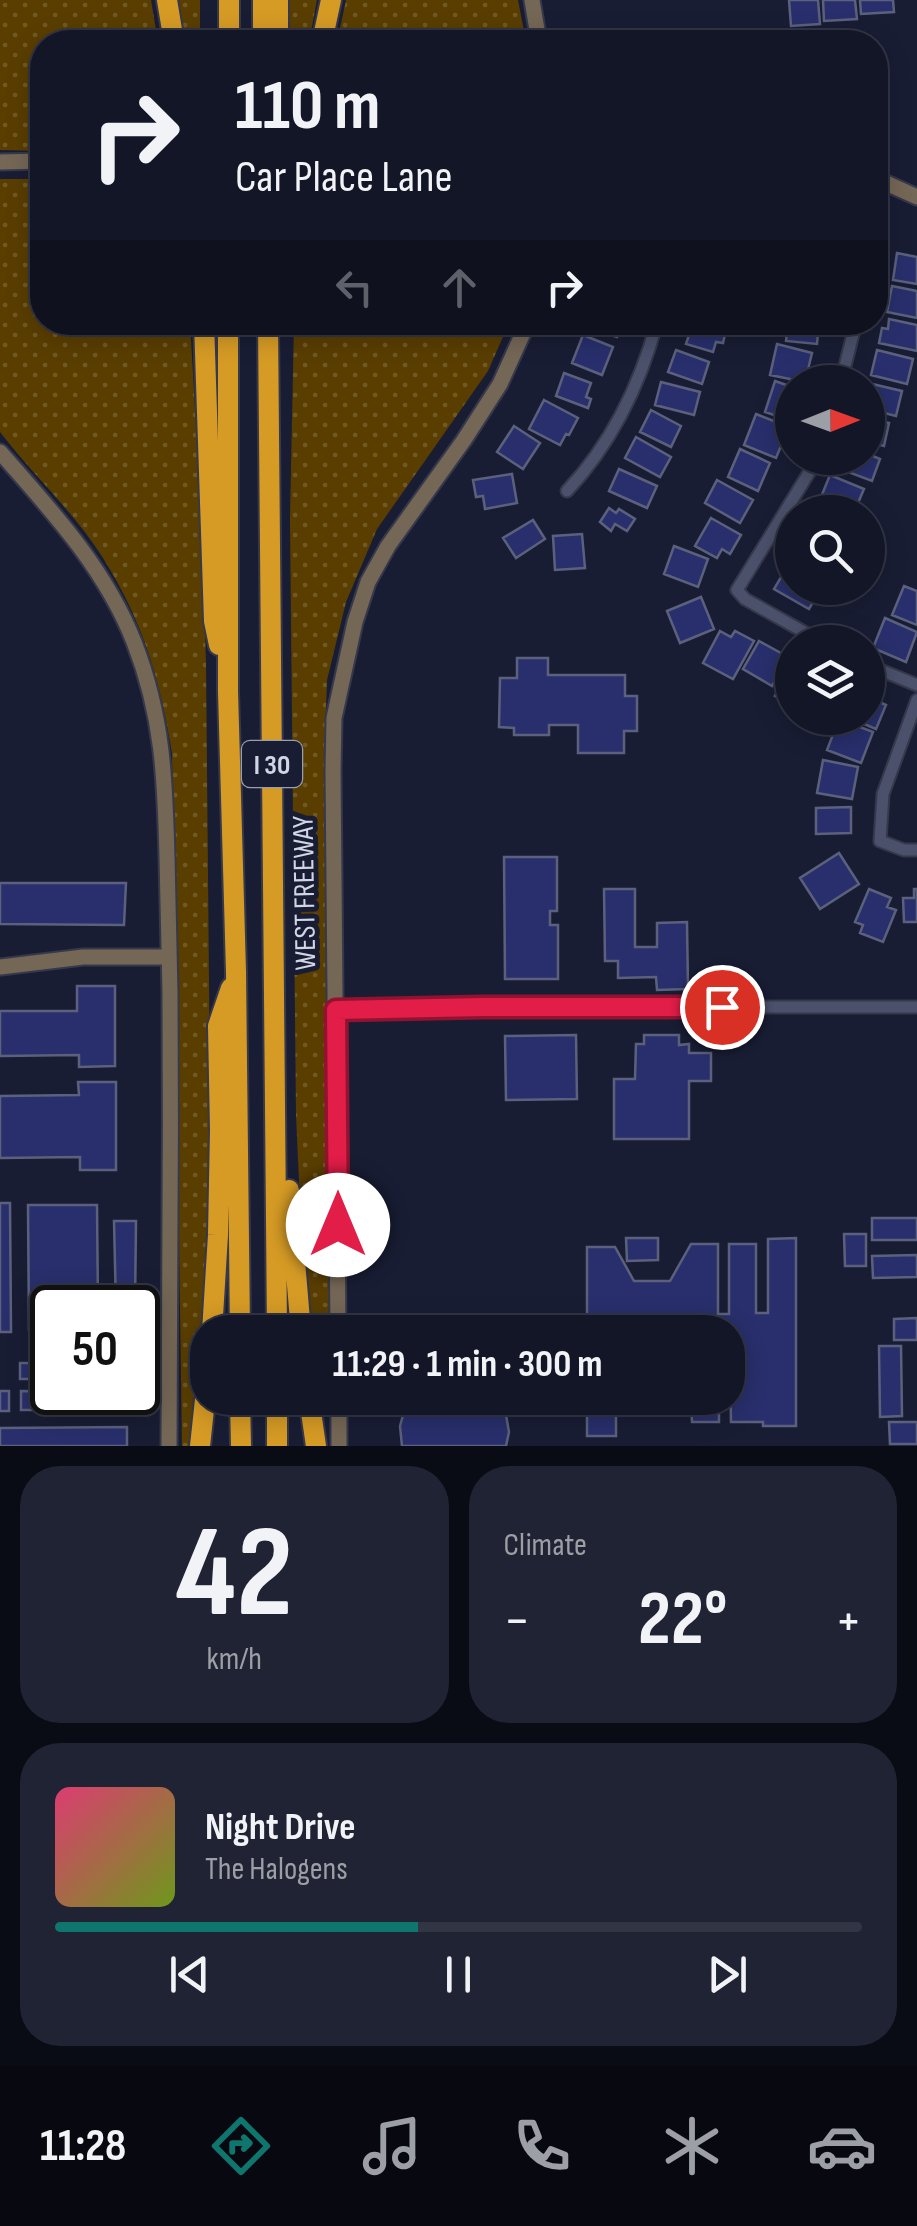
<!DOCTYPE html>
<meta charset="utf-8">
<style>
body{margin:0;font-family:"Sofia Sans Condensed",sans-serif;background:#202333;color:#f1f3f6;height:100vh;display:flex;flex-direction:column;font-size:38px;white-space:nowrap}
*{box-sizing:border-box;margin:0}
p{font-size:32px;color:#9d9fa7}
.icon{flex:none;width:55px;height:55px;fill:none;stroke:currentColor;stroke-width:2;stroke-linecap:round;stroke-linejoin:round}
.map{position:relative;height:1446px;overflow:hidden}
.sheet{display:flex;flex-direction:column;gap:20px;padding:20px;background:#0a0c15;flex:1}
.sheet>*{flex:none}
.guide{position:absolute;left:30px;top:30px;width:858px;height:305px;border-radius:40px;box-shadow:0 5px 25px #0003,0 0 0 2px #323544;background:#131627;color:#f1f3f6;overflow:hidden}
.needle{width:65px;rotate:89deg}
.buttons{position:absolute;left:775px;top:365px;display:grid;gap:20px}
.buttons a{display:grid;place-items:center;width:110px;height:110px;border-radius:50%;background:#131627;box-shadow:0 5px 25px #0003,0 0 0 2px #323544;font-size:50px}
.speed{position:absolute;left:30px;top:1285px;display:flex;gap:20px;font-size:50px;font-weight:700;text-align:center}
.speed>*{display:grid;place-content:center;width:130px;height:130px;border-radius:50%;background:#131627;box-shadow:0 5px 25px #0003,0 0 0 2px #323544;line-height:1}
.speed .limit{border:5px solid #111;border-radius:15px;background:#fff;color:#111}
.pin{position:absolute;display:grid;place-items:center;width:85px;height:85px;color:#fff;margin:-42px;border:5px solid #fff;border-radius:50%;box-shadow:0 2px 10px #0007}
.me{position:absolute;width:110px;margin:-55px;rotate:0deg;stroke-linejoin:round;filter:drop-shadow(0 0 8px #0008)}
.turn{display:flex;align-items:center;gap:35px;height:210px;padding:0 40px;font-size:45px}
.turn .icon{width:130px;height:130px;stroke-width:2.5}
.turn b{display:block;font-size:70px;line-height:85px}
.lanes{display:flex;align-items:center;height:95px;padding:0 40px;background:#0003;justify-content:center;gap:50px;direction:ltr}
.lanes .off{opacity:.35}
.big{font-size:75px;font-weight:700;line-height:1.1}
.sheet .widget{flex:1;display:flex;flex-direction:column;justify-content:center;gap:15px;min-width:0;padding:0 35px;border-radius:40px;background:#202333}
.sheet .dial{align-items:center;gap:0}
.dial b{font-size:130px;line-height:1}
.song{display:flex;align-items:center;gap:30px}
.cover{width:120px;height:120px;border-radius:15px;background:linear-gradient(135deg,hsl(340 70% 55%),hsl(80 70% 35%))}
.played{height:10px;border-radius:5px;background:linear-gradient(90deg,#0f766e 45%,#323544 45%)}
.keys{display:flex;justify-content:space-around;direction:ltr}
.heat{display:flex;justify-content:space-between;align-items:center;font-size:55px;direction:ltr}
.sheet .tiles{flex:1;display:grid;gap:20px;grid-template-columns:1fr 1fr}
.widget:last-child{grid-column:span 2}
.trip{position:absolute;left:190px;top:1315px;width:555px;height:100px;border-radius:40px;background:#131627;box-shadow:0 5px 25px #0003,0 0 0 2px #323544;font-weight:700;line-height:100px;text-align:center}
.menu{display:flex;height:160px;justify-content:space-around;align-items:center;background:#080910;color:#9d9fa7}
.menu .icon{width:70px;height:70px}
.menu .active{color:#0f766e}
.menu b{font-size:45px;color:#f1f3f6}
.map>svg:first-child{display:block}
</style>
<div class="map">
<svg width="917" height="1446" viewBox="0 0 917 1446">
<defs>
<pattern id="green-dots" width="8" height="8" patternUnits="userSpaceOnUse" patternTransform="scale(2.5)"><rect width="8" height="8" fill="#5a3e00"/><path d="M2 2h.1M6 6h.1" fill="none" stroke="#715925" stroke-width="1.8" stroke-linecap="round"/></pattern>
</defs>
<rect width="100%" height="100%" fill="#191d34"/>
<!-- green -->
<path fill="url(#green-dots)" d="M 0,0 L 151,0 L 158,42 L 42,42 L 42,151 L 0,150 Z
M 178,0 L 200,0 L 200,42 L 185,42 Z
M 287,0 L 317,0 L 309,42 L 288,42 Z
M 346,0 L 518,0 L 526,42 L 337,42 Z
M 0,179 L 42,179 L 42,322 L 190,323 L 202,527 L 206,665 L 211,1190 L 207,1314 L 195,1446 L 182,1446 L 172,753 C 160,679 143,622 103,558 C 74,512 33,475 0,432 Z
M 294,323 L 509,323 L 488,371 L 377,529 L 346,602 L 327,680 L 325,739 L 331,1332 L 310,1332 L 302,1246 L 296,1115 L 290,519 Z"/>
<!-- building -->
<path fill="#282f6c" stroke="#5b617c" stroke-width="2.5" d="M 789,0 L 818,0 L 820,24 L 791,26 Z
M 823,0 L 855,0 L 857,19 L 824,21 Z
M 860,0 L 893,0 L 894,12 L 861,14 Z
M 897,253 L 917,257 L 917,284 L 893,280 Z
M 892,286 L 917,291 L 917,318 L 887,312 Z
M 889,319 L 917,325 L 917,351 L 879,343 L 882,328 L 888,329 Z
M 586,322 L 621,322 L 617,337 L 585,328 Z
M 683,322 L 697,322 L 726,330 L 723,343 L 716,342 L 713,352 L 686,344 L 689,335 L 680,333 Z
M 788,322 L 819,322 L 817,344 L 786,341 Z
M 583,335 L 613,347 L 602,375 L 572,363 Z
M 777,344 L 812,353 L 805,382 L 770,375 Z
M 676,350 L 709,362 L 702,384 L 668,372 Z
M 877,350 L 913,359 L 907,384 L 871,375 Z
M 564,373 L 591,383 L 586,397 L 591,399 L 588,408 L 556,396 Z
M 775,381 L 792,387 L 792,421 L 765,412 Z
M 661,382 L 700,392 L 694,415 L 655,405 Z
M 868,383 L 902,391 L 896,416 L 868,409 Z
M 544,400 L 578,418 L 569,435 L 566,434 L 560,445 L 529,429 Z
M 651,410 L 681,426 L 671,447 L 640,432 Z
M 756,414 L 789,427 L 776,458 L 744,445 Z
M 868,418 L 889,423 L 884,446 L 868,442 Z
M 514,426 L 540,443 L 523,469 L 497,452 Z
M 636,437 L 671,457 L 660,477 L 625,458 Z
M 740,449 L 770,463 L 758,491 L 728,477 Z
M 868,454 L 880,459 L 872,481 L 835,467 L 839,458 L 868,458 Z
M 619,469 L 657,486 L 647,508 L 609,491 Z
M 512,474 L 517,503 L 485,509 L 483,496 L 476,497 L 473,480 Z
M 830,475 L 864,489 L 855,510 L 821,497 Z
M 717,480 L 753,500 L 740,523 L 705,503 Z
M 609,508 L 616,513 L 619,509 L 635,519 L 627,531 L 615,524 L 611,531 L 600,522 Z
M 711,518 L 741,535 L 730,554 L 722,549 L 717,558 L 695,546 Z
M 533,520 L 545,539 L 516,558 L 503,538 Z
M 582,534 L 585,568 L 555,570 L 553,536 Z
M 674,546 L 708,559 L 698,587 L 664,574 Z
M 787,567 L 792,570 L 792,588 L 821,588 L 809,609 L 774,589 Z
M 904,586 L 917,591 L 917,625 L 892,615 Z
M 701,597 L 714,629 L 680,643 L 667,611 Z
M 885,618 L 917,632 L 906,662 L 873,648 Z
M 720,631 L 731,637 L 735,631 L 754,641 L 733,679 L 703,663 Z
M 759,641 L 788,657 L 772,686 L 743,669 Z
M 517,658 L 548,658 L 548,675 L 625,675 L 625,696 L 637,696 L 637,731 L 624,731 L 624,753 L 578,753 L 578,725 L 549,725 L 549,735 L 514,735 L 514,728 L 499,727 L 500,678 L 517,678 Z
M 792,664 L 792,705 L 775,696 Z
M 868,697 L 886,705 L 876,729 L 850,718 L 868,718 Z
M 839,719 L 873,732 L 861,763 L 827,750 Z
M 823,760 L 858,767 L 852,799 L 817,793 Z
M 851,807 L 851,833 L 816,834 L 816,808 Z
M 839,853 L 859,884 L 820,909 L 800,878 Z
M 504,857 L 557,857 L 557,911 L 550,911 L 550,925 L 558,925 L 558,979 L 505,979 Z
M 0,883 L 126,883 L 124,925 L 0,924 Z
M 604,889 L 635,889 L 635,947 L 657,947 L 657,923 L 687,922 L 688,989 L 657,990 L 656,977 L 618,978 L 618,961 L 605,961 Z
M 869,889 L 891,898 L 887,907 L 896,910 L 883,942 L 860,933 L 863,925 L 855,922 Z
M 914,889 L 917,889 L 917,922 L 904,922 L 903,898 L 914,898 Z
M 77,986 L 115,986 L 115,1066 L 79,1067 L 79,1055 L 0,1056 L 0,1011 L 77,1011 Z
M 576,1035 L 577,1099 L 506,1100 L 505,1036 Z
M 644,1035 L 679,1035 L 679,1045 L 689,1044 L 689,1053 L 711,1053 L 711,1081 L 689,1081 L 689,1139 L 614,1139 L 614,1079 L 635,1079 L 636,1044 L 644,1044 Z
M 78,1082 L 116,1082 L 116,1170 L 80,1170 L 80,1157 L 0,1158 L 0,1096 L 79,1095 Z
M 0,1203 L 10,1203 L 11,1332 L 0,1332 Z
M 28,1205 L 97,1205 L 98,1308 L 52,1308 L 52,1329 L 45,1329 L 45,1334 L 35,1334 L 35,1330 L 29,1330 Z
M 872,1218 L 917,1218 L 917,1240 L 872,1240 Z
M 114,1221 L 136,1221 L 135,1308 L 116,1308 Z
M 844,1234 L 866,1234 L 866,1266 L 845,1266 Z
M 626,1238 L 658,1238 L 658,1260 L 627,1261 Z
M 796,1238 L 796,1426 L 763,1426 L 763,1422 L 731,1422 L 730,1362 L 728,1362 L 728,1332 L 587,1332 L 587,1247 L 615,1247 L 634,1281 L 670,1281 L 691,1244 L 718,1244 L 718,1314 L 729,1314 L 729,1244 L 756,1244 L 756,1313 L 768,1313 L 768,1239 Z
M 917,1255 L 917,1277 L 873,1278 L 872,1256 Z
M 917,1318 L 917,1340 L 894,1340 L 894,1319 Z
M 879,1346 L 901,1346 L 902,1416 L 880,1417 Z
M 20,1363 L 52,1363 L 52,1379 L 20,1379 Z
M 0,1391 L 9,1391 L 9,1411 L 0,1411 Z
M 21,1391 L 127,1392 L 127,1410 L 21,1410 Z
M 412,1398 L 497,1398 L 506,1415 L 509,1432 L 506,1446 L 402,1446 L 400,1426 L 405,1408 Z
M 587,1398 L 616,1398 L 616,1436 L 587,1436 Z
M 651,1398 L 673,1398 L 673,1413 L 657,1413 L 657,1398 Z
M 691,1398 L 719,1398 L 719,1422 L 692,1422 Z
M 889,1422 L 917,1422 L 917,1444 L 890,1444 Z
M 127,1427 L 127,1446 L 0,1446 L 0,1428 Z"/>
<g fill="none" stroke-linecap="round" stroke-linejoin="round">
<!-- street casing -->
<g stroke="#36384b" stroke-width="15">
<path id="street" d="M 841,382 L 856,322
M 815,458 L 810,471 L 737,590 L 745,599 L 822,642
M 567,491 C 611,444 640,385 657,322
M 868,665 L 917,685
M 917,700 L 883,794 L 880,841 L 904,850 L 917,850
M 336,1011 L 483,1007 L 917,1007"/>
</g>
<!-- secondary casing -->
<g stroke="#36384b" stroke-width="19">
<path id="secondary" d="M 532,0 L 539,42
M 0,162 L 42,161
M 875,178 L 917,197
M 0,452 C 51,510 105,568 134,642 C 163,716 165,779 167,857 C 168,902 169,947 170,993 C 171,1144 170,1295 169,1446
M 0,967 L 83,957 L 169,957
M 338,1332 L 333,770 L 334,718 L 355,622 L 368,582 L 388,546 L 464,440 L 500,384 L 528,322
M 339,1398 L 339,1446"/>
</g>
<!-- highway casing -->
<g stroke="#36384b" stroke-width="24">
<path id="highway" d="M 167,0 L 174,42
M 263,0 L 263,42
M 278,0 L 278,42
M 229,42 L 229,0
M 322,42 L 331,0
M 204,322 L 214,621 L 219,645
M 228,322 L 228,691 L 236,972 L 240,1332
M 268,322 L 277,1332
M 289,1190 L 301,1332
M 212,1332 L 218,1235 L 220,1130 L 218,1026 L 231,988
M 240,1398 L 241,1446
M 277,1398 L 277,1446
M 309,1398 L 316,1446
M 200,1446 L 208,1372"/>
</g>
<!-- street -->
<use href="#street" stroke="#4b516b" stroke-width="11"/>
<!-- secondary -->
<use href="#secondary" stroke="#756756" stroke-width="15"/>
<!-- highway -->
<use href="#highway" stroke="#d69b25" stroke-width="20"/>
</g>
<g fill="none" stroke-linecap="round" stroke-linejoin="round">
<!-- route casing -->
<g stroke="#92132f" stroke-width="25">
<path id="route" d="M 338,1225 L 336,1010 L 483,1007 L 722,1007"/>
</g>
<!-- route -->
<use href="#route" stroke="#e11d48" stroke-width="18"/>
</g>
<g text-anchor="middle" stroke-width="10" stroke-linejoin="round" paint-order="stroke">
<!-- shield labels -->
<rect fill="#191d34" stroke="#9a9eaf" stroke-width="2.5" x="242" y="741" width="60" height="46" rx="8"/>
<g font-size="28" font-weight="bold" fill="#d1d5e4">
<text x="272" y="774">I 30</text>
</g>
<!-- street labels -->
<g font-size="30" fill="#d1d5e4" stroke="#191d34">
<text transform="translate(304 893) rotate(-91)" y="10">WEST FREEWAY</text>
</g>
</g>
</svg>
<div class="buttons">
<a><svg class="needle" viewBox="-14 -14 28 28"><path d="M0-13l5 13h-10z" fill="#e53935"/><path d="M0 13l5-13h-10z" fill="#9d9fa7"/></svg></a>
<a><svg class="icon" aria-label="search" viewBox="0 0 24 24"><circle cx="10" cy="10" r="6"/><path d="M15 15l6 6"/></svg></a>
<a><svg class="icon" aria-label="layers" viewBox="0 0 24 24"><path d="M12 4l9 5-9 5-9-5zM3 14l9 5 9-5"/></svg></a>
</div>
<div class="speed"><div class="limit">50</div></div>
<div class="pin" style="left:722px;top:1007px;background:#d93025"><svg class="icon" aria-label="arrive" viewBox="0 0 24 24"><path d="M6 21V4h12l-3 4 3 4H6"/></svg></div>
<svg class="me" style="left:338px;top:1225px" viewBox="-20 -20 40 40"><circle r="19" fill="#fff"/><path d="M0-13L10 11 0 6-10 11z" fill="#e11d48"/></svg>
<div class="trip">11:29 · 1 min · 300 m</div>
<div class="guide">
<div class="turn"><svg class="icon" aria-label="right" viewBox="0 0 24 24"><path d="M7 20v-9h11M14 6l5 5-5 5"/></svg><div><b>110 m</b>Car Place Lane</div></div>
<div class="lanes"><svg class="icon off" aria-label="left" viewBox="0 0 24 24"><path d="M17 20v-9H6M10 6l-5 5 5 5"/></svg><svg class="icon off" aria-label="ahead" viewBox="0 0 24 24"><path d="M12 20V5M6 11l6-6 6 6"/></svg><svg class="icon" aria-label="right" viewBox="0 0 24 24"><path d="M7 20v-9h11M14 6l5 5-5 5"/></svg></div>
</div>
</div>
<section class="sheet">
<div class="tiles">
<div class="widget dial"><b>42</b><p>km/h</p></div>
<div class="widget"><p>Climate</p>
<div class="heat"><a>−</a><b class="big">22°</b><a>+</a></div>
</div>
<div class="widget">
<div class="song"><i class="cover"></i><div><b>Night Drive</b><p>The Halogens</p></div></div>
<div class="played"></div>
<div class="keys"><svg class="icon" aria-label="previous" viewBox="0 0 24 24"><path d="M18 5L8 12l10 7zM5 5v14"/></svg><svg class="icon" aria-label="pause" viewBox="0 0 24 24"><path d="M8 5v14M16 5v14"/></svg><svg class="icon" aria-label="next" viewBox="0 0 24 24"><path d="M6 5l10 7-10 7zM19 5v14"/></svg></div>
</div>
</div>
</section>
<nav class="menu">
<b>11:28</b>
<svg class="icon active" aria-label="directions" viewBox="0 0 24 24"><path d="M12 3l9 9-9 9-9-9zM9 14v-3h6M13 9l2 2-2 2"/></svg>
<svg class="icon" aria-label="music" viewBox="0 0 24 24"><path d="M9 18V5l10-2v13"/><circle cx="6" cy="18" r="3"/><circle cx="16" cy="16" r="3"/></svg>
<svg class="icon" aria-label="phone" viewBox="0 0 24 24"><path d="M5 4h4l2 5-3 2q2 4 5 5l2-3 5 2v4C11 20 4 13 5 4z"/></svg>
<svg class="icon" aria-label="climate" viewBox="0 0 24 24"><path d="M12 3v18M4 7l16 10M4 17L20 7"/></svg>
<svg class="icon" aria-label="car" viewBox="0 0 24 24"><path d="M5 17H2v-5l4-1 3-4h7l3 4 3 1v5h-3M9 17h6M6 11h13"/><circle cx="7" cy="17" r="2"/><circle cx="17" cy="17" r="2"/></svg>
</nav>
